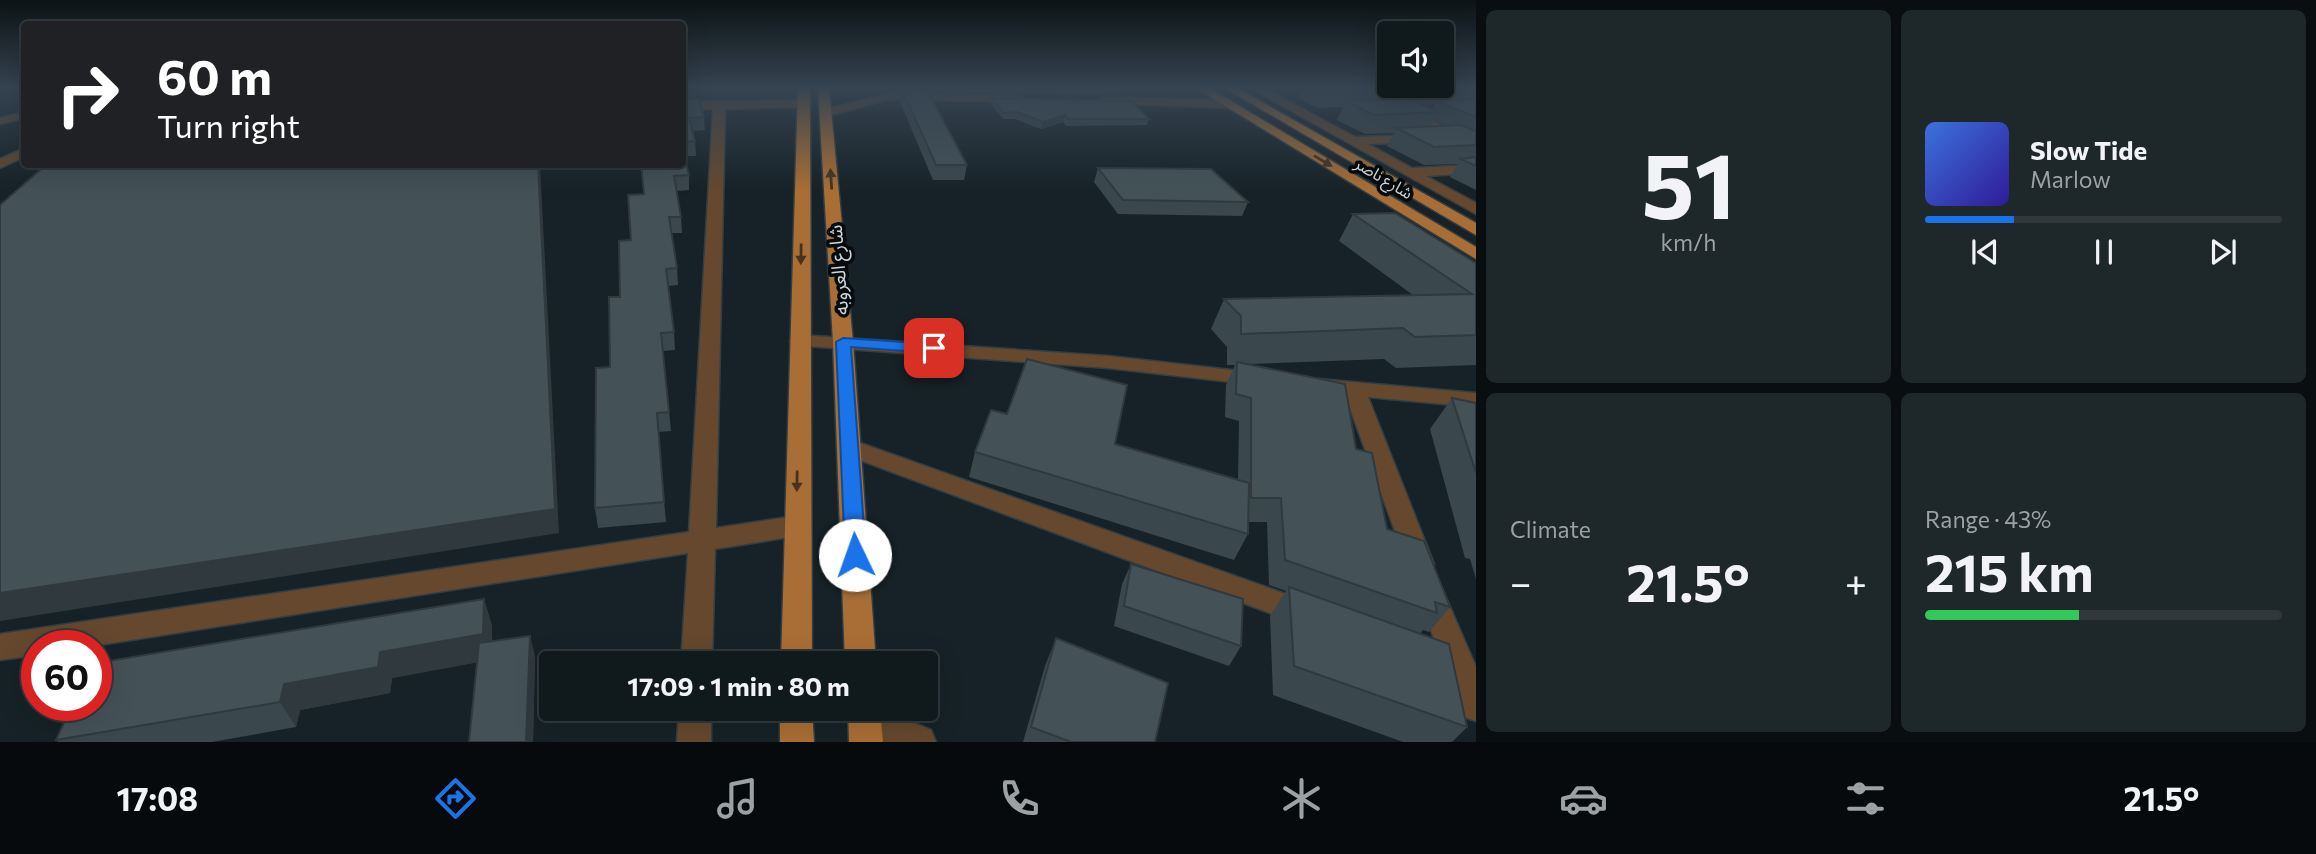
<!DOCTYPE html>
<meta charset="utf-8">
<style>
body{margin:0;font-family:Commissioner,"Noto Sans Arabic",sans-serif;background:#1e272a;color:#f1f3f6;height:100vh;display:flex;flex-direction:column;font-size:26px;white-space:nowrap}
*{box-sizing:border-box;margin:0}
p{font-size:23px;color:#9ca1a4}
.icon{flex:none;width:38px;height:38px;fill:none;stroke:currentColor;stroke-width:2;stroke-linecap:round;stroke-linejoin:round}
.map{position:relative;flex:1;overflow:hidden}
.side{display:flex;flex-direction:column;gap:10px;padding:10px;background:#090e10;width:840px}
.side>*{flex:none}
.hud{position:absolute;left:21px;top:21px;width:665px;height:147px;border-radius:7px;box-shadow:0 7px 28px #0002,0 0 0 2px #30383b;background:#202124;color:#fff;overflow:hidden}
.controls{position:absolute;left:1377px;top:21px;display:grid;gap:14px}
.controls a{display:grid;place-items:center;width:77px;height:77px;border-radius:7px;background:#101a1d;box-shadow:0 7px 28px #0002,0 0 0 2px #30383b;font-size:35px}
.speed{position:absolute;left:21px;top:630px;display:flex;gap:14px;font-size:35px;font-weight:700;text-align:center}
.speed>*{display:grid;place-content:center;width:91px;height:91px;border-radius:50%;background:#101a1d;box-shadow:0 7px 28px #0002,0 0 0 2px #30383b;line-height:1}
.speed .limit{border:10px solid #d22;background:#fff;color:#111}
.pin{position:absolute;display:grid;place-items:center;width:60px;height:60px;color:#fff;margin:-30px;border-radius:14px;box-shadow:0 4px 10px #0006}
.me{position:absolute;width:77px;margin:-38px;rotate:357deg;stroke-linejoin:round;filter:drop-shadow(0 0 5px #0008)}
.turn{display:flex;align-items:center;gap:24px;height:147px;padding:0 21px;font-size:32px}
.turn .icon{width:91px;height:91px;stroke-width:2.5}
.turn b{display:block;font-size:49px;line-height:60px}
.big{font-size:52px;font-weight:700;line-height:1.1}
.side .card{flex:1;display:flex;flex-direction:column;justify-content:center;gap:10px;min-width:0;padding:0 24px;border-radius:10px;background:#1e272a}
.side .dial{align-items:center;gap:0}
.dial b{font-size:91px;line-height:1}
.song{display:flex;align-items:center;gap:21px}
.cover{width:84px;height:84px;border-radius:10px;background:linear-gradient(135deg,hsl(220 70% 55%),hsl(250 70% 35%))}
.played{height:7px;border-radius:4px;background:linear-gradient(90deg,#1a73e8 25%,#30383b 25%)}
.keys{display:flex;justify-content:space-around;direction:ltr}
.heat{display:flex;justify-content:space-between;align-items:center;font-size:38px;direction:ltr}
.charge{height:10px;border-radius:5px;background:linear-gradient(90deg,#34c759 43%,#30383b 0)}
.side .tiles{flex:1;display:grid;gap:10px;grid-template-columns:repeat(2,1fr)}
.trip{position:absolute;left:539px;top:651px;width:399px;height:70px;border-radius:7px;background:#101a1d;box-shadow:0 7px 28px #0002,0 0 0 2px #30383b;font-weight:700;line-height:70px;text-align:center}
.menu{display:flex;height:112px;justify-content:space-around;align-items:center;background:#060a0c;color:#9ca1a4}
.menu .icon{width:49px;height:49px}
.menu .selected{color:#1a73e8}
.menu b{font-size:32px;color:#f1f3f6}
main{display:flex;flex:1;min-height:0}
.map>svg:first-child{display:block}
</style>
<main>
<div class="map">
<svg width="1476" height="742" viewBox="0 0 1476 742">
<rect width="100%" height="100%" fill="#162227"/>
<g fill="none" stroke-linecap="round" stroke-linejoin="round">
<!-- lane casing -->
<g stroke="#333e43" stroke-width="3">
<path id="lane" d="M 24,112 L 24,118 L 0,124 L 0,118 Z"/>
</g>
<!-- street casing -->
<g stroke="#333e43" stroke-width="3">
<path id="street" d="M 1250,88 L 1264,88 L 1355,137 L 1423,135 L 1423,141 L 1418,142 L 1368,144 L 1412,168 L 1476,165 L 1476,173 L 1426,176 L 1476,203 L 1476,214 Z
M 1348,88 L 1362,88 L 1476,141 L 1476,150 Z
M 890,93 L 1018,96 L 1024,99 L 1018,102 L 890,99 L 835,114 L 826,115 L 820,111 Z
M 1106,97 L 1230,100 L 1236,104 L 1230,108 L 1102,103 L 1102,99 Z
M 804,100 L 808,101 L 808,107 L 725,109 L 716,528 L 796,516 L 805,519 L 809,526 L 805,533 L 796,536 L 715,549 L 712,663 L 681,663 L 688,553 L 93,646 L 37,646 L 37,655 L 0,660 L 0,634 L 689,532 L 713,109 L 682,110 L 682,102 Z
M 24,148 L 24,157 L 0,168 L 0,159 Z
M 800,335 L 1108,356 L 1258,373 L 1269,379 L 1258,385 L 1108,368 L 793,345 L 790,341 Z
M 1318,379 L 1476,393 L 1476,407 L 1368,397 L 1434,564 L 1430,572 L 1420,575 L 1410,572 L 1345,395 L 1310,391 L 1307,386 Z
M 849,439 L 1314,604 L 1319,613 L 1314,622 L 1304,625 L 1294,622 L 841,453 L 837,447 L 841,441 Z
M 1431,582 L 1441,586 L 1476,667 L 1476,721 L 1464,717 L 1417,594 L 1421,586 Z
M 679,709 L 711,709 L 711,742 L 677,742 Z
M 852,709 L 880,709 L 931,730 L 936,742 L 881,742 L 852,729 L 848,718 Z"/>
</g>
<!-- primary casing -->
<g stroke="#333e43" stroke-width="3">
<path id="primary" d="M 798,88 L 810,88 L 812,663 L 781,663 Z
M 818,88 L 829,88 L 853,342 L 876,663 L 845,663 L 833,342 Z
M 1196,88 L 1209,88 L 1476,247 L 1476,259 Z
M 1225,88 L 1237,88 L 1476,223 L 1476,235 Z
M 780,709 L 812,709 L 814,742 L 780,742 Z
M 848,709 L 880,709 L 883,742 L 849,742 Z"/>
</g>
<!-- lane -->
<use href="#lane" fill="#65482e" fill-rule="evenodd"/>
<!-- street -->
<use href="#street" fill="#65482e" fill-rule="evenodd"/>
<!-- primary -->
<use href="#primary" fill="#a96e35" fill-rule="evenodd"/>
</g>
<!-- wall -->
<path fill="#3a474c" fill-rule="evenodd" d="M 682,88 L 706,88 L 695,88 L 696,99 L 704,117 L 705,130 L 693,131 L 695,141 L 696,156 L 684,156 L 689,175 L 689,190 L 676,191 L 681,217 L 682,233 L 671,233 L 677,268 L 678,285 L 668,286 L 674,332 L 675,350 L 663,351 L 671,431 L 658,432 L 666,522 L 598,528 L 595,508 L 610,367 L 620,297 L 631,240 L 643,194 L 682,164 Z
M 881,88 L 1120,88 L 1118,95 L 928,92 L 967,165 L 964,180 L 933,180 L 900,102 L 901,92 L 883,91 Z
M 1302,88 L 1476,88 L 1476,190 L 1450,177 L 1458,164 L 1424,165 L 1387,146 L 1394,133 L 1365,134 L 1337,120 L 1343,107 L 1317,108 L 1298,98 ZM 1435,104 L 1433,109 L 1423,105 ZM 1434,120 L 1448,126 L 1431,126 Z
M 992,98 L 1149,119 L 1147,125 L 1066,126 L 1063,122 L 1041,129 L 1015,119 L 1003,119 L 991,104 Z
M 1098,168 L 1248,202 L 1242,216 L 1118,214 L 1094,182 Z
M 1353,214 L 1476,263 L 1476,365 L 1396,368 L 1384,359 L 1250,364 L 1356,449 L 1387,529 L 1450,607 L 1429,632 L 1423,630 L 1420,634 L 1467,727 L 1452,742 L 1403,742 L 1273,695 L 1270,616 L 1286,591 L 1269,585 L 1267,522 L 1248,522 L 1248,534 L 1234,560 L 969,477 L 975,452 L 1115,444 L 1238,479 L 1239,421 L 1225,417 L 1226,385 L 1235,365 L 1227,365 L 1227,347 L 1211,329 L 1224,299 L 1413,295 L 1339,241 Z
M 1452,398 L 1476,403 L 1476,579 L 1470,559 L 1465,558 L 1430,429 Z
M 1131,564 L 1241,646 L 1229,666 L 1114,626 L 1122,584 Z
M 484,599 L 492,626 L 492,641 L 535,656 L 533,742 L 469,742 L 477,662 L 392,678 L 390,693 L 300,710 L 296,727 L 212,742 L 58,742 L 56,740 Z
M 1056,638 L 1155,742 L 1023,742 L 1045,666 Z"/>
<!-- shaded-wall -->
<path fill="#30393e" d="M 689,88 L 695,88 L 696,99 L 682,101 L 682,89 Z
M 1065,115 L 1063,122 L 1041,129 L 1043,122 Z
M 538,164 L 540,164 L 559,533 L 0,621 L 0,593 Z
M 484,599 L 492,626 L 491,660 L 392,678 L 390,693 L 300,710 L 296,727 L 280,702 L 284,684 L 380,652 Z
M 530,636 L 535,656 L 533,742 L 526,742 Z"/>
<!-- building -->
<path fill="#445258" stroke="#30393e" stroke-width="2" d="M 1316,88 L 1466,88 L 1324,92 Z
M 902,89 L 927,90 L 967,165 L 936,165 Z
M 992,98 L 1132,101 L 1149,119 L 1068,119 L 1065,115 L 1043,122 L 1017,112 L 1004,113 Z
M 682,99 L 699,99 L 704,117 L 689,118 L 695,141 L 682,142 Z
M 1411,99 L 1438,112 L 1374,115 L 1346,101 Z
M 1476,99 L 1476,117 L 1437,101 Z
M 1461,125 L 1476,131 L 1476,145 L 1434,147 L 1396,128 Z
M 682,147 L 689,175 L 674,176 L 681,217 L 669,217 L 677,268 L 666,269 L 674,332 L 661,333 L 669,412 L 657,413 L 664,502 L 595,508 L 596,368 L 610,367 L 609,297 L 620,297 L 619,241 L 631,240 L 628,195 L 644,194 L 641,164 L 682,164 Z
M 1476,157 L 1476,166 L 1461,159 Z
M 47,164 L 538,164 L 555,509 L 0,593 L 0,205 Z
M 1098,168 L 1211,169 L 1248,202 L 1123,200 Z
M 1395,213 L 1476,263 L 1476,335 L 1415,337 L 1403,328 L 1241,334 L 1241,316 L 1224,299 L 1472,294 L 1353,214 Z
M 1027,359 L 1127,385 L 1115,444 L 1249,483 L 1248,534 L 975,452 L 991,410 L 1007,414 Z
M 1237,362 L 1345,384 L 1356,449 L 1372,453 L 1387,529 L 1424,541 L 1450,607 L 1435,602 L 1437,613 L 1285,560 L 1281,498 L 1251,498 L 1251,398 L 1236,394 Z
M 1452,398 L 1476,403 L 1476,473 Z
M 1131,564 L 1243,599 L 1241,646 L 1124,606 Z
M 1289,587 L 1449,644 L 1467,727 L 1294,666 Z
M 484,599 L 483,634 L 380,652 L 378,667 L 284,684 L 280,702 L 56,740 L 72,705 L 96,705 L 96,663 Z
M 530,636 L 526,742 L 469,742 L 479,643 Z
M 1056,638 L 1168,683 L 1155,742 L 1071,742 L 1031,727 Z"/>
<!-- one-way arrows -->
<defs><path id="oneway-solid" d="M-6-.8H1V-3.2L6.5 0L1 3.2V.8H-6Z" transform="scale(1.75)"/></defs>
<g fill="#47331d">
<use href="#oneway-solid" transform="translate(1323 161) rotate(31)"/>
<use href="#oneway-solid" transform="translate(831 179) rotate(-94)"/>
<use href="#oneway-solid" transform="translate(801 254) rotate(91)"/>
<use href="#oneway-solid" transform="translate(797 481) rotate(91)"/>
</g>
<!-- sky -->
<linearGradient id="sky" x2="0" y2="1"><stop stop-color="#0c1315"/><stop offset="0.46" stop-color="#364452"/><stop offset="1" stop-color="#364452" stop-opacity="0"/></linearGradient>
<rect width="1476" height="191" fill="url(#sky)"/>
<!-- route -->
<path fill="#1a73e8" stroke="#114b97" stroke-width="2" d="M 843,338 L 934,344 L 941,348 L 934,353 L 851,347 L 866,555 L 863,561 L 848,561 L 845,555 L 836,342 Z"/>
<g text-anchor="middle" stroke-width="7" stroke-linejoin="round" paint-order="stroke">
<!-- far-street labels -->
<g font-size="16" fill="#ccd4d8" stroke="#060b0d">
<text transform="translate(1384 178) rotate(31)" y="6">شارع ناصر</text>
</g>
<!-- street labels -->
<g font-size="19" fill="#ccd4d8" stroke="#060b0d">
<text transform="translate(838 270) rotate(-94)" y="7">شارع العروبه</text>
</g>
</g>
</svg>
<div class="controls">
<a><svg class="icon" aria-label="sound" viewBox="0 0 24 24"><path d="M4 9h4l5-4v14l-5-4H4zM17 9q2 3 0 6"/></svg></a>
</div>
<div class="speed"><div class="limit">60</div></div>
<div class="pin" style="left:934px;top:348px;background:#d93025"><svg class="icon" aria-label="arrive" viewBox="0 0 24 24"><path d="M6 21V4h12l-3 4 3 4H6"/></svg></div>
<svg class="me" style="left:855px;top:555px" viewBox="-20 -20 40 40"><circle r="19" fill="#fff"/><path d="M0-13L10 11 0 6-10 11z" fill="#1a73e8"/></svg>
<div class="trip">17:09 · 1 min · 80 m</div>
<div class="hud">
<div class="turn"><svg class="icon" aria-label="right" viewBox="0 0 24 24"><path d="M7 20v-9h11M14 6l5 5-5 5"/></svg><div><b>60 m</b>Turn right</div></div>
</div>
</div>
<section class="side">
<div class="tiles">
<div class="card dial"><b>51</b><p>km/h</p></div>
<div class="card">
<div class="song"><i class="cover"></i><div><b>Slow Tide</b><p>Marlow</p></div></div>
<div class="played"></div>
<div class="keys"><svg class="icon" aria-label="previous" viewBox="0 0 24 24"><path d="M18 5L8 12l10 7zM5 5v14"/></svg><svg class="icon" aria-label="pause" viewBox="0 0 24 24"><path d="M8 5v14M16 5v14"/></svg><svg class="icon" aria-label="next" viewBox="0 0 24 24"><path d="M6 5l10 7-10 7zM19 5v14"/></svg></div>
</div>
<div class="card"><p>Climate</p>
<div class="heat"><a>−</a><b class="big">21.5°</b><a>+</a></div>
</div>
<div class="card"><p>Range · 43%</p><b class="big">215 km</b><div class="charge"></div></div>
</div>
</section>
</main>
<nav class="menu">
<b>17:08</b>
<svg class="icon selected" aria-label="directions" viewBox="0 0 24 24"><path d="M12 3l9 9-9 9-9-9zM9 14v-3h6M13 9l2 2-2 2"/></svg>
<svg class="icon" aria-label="music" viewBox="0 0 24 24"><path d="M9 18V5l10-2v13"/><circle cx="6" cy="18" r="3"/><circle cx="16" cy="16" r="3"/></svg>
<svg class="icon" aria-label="phone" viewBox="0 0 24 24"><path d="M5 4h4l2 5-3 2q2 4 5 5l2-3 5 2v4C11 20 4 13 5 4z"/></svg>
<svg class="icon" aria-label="climate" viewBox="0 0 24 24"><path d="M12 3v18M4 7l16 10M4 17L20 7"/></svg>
<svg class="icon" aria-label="car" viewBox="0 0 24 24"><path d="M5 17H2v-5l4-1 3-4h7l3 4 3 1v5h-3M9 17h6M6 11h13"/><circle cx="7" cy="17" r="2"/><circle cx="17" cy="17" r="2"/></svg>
<svg class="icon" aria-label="filters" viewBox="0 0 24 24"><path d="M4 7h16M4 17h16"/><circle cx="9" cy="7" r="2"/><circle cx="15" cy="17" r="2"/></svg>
<b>21.5°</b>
</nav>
